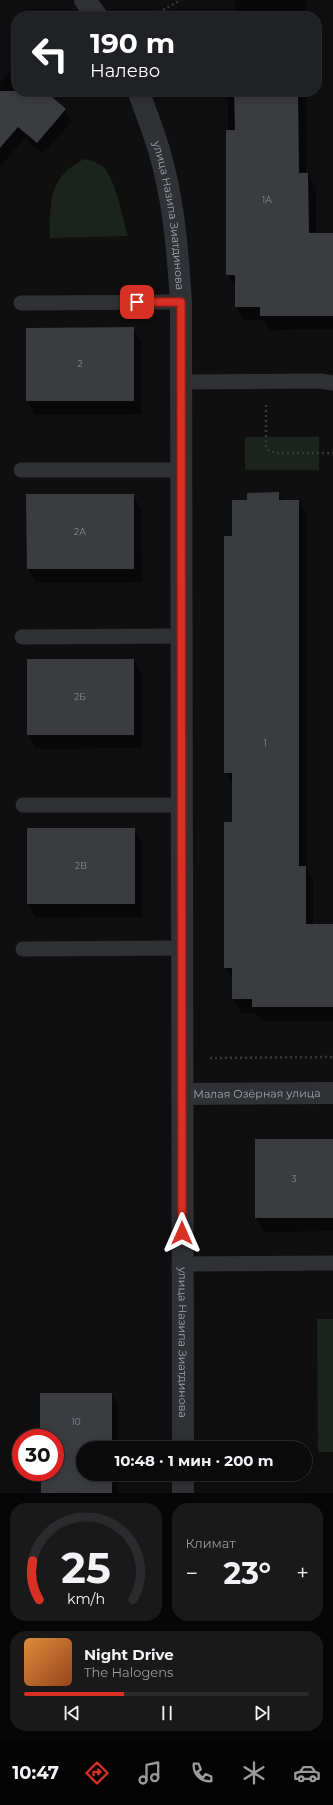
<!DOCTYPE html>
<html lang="ru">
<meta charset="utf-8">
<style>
body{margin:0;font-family:Montserrat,sans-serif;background:#19191a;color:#f1f3f6;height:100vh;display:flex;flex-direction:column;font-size:15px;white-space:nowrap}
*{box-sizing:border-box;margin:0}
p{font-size:13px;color:#9a9b9d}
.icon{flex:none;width:22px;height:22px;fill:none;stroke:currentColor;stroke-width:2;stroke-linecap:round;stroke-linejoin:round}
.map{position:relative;height:1493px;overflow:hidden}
.panel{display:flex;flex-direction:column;gap:10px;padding:10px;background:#060607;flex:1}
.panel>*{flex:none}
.guide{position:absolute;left:12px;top:12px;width:309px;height:84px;border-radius:16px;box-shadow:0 2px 10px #0003,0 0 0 1px #2b2b2d;background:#202124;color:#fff;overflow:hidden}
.speed{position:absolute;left:12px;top:1429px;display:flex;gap:8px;font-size:20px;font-weight:700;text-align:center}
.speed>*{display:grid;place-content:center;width:52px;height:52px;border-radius:50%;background:#0b0b0c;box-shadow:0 2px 10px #0003,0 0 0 1px #2b2b2d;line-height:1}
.speed .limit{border:6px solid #d22;background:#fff;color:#111}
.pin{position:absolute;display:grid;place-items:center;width:34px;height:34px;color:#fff;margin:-17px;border-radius:8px;box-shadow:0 2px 6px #0006}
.me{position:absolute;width:44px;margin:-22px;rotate:0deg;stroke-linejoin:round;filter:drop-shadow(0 0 3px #0008)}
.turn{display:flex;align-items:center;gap:14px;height:84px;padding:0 12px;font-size:18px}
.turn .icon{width:52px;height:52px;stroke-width:2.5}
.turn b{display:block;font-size:28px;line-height:34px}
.big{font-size:30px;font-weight:700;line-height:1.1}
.panel .card{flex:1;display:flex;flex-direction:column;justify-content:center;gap:6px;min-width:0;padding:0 14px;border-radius:16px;background:#19191a}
.panel .dial{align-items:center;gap:0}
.dial svg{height:104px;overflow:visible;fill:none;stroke:#2b2b2d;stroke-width:7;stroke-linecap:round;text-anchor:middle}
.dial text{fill:#f1f3f6;stroke:none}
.song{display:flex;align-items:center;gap:12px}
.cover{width:48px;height:48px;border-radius:6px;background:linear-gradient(135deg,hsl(30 70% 55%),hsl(20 70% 35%))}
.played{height:4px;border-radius:2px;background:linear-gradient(90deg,#d93025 35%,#2b2b2d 35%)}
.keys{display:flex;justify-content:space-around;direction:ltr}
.heat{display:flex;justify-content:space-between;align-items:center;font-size:22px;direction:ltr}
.panel .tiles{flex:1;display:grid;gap:10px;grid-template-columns:1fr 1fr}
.card:last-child{grid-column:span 2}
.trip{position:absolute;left:76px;top:1441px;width:236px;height:40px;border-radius:20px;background:#0b0b0c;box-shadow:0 2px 10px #0003,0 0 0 1px #2b2b2d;font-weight:700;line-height:40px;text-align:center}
.dock{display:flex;height:64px;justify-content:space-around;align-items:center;background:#040405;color:#9a9b9d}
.dock .icon{width:28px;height:28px}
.dock .current{color:#d93025}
.dock b{font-size:18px;color:#f1f3f6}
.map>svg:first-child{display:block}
</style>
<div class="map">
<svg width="333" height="1493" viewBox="0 0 333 1493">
<rect width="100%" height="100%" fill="#0f0f10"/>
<!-- green -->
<path fill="#1b231c" d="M 84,159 C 92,161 101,163 106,170 C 116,184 123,218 128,236 L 50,238 C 50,202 48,178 84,159 Z
M 245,437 L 319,437 L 319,470 L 245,470 Z
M 317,1319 L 333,1319 L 333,1452 L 318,1452 Z"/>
<!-- shadow -->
<path fill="#0007" d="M 235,0 L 306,0 L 306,17 L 236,17 Z
M 14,66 L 17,68 L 17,91 L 43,91 L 65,110 L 72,121 L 43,154 L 25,138 L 0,167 L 0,83 Z
M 228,91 L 306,91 L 306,174 L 308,174 L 316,188 L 316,234 L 333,234 L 333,329 L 269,330 L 264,320 L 244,320 L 236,307 L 236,288 L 227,275 Z
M 133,328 L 141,342 L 141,414 L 35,415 L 27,401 Z
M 278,493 L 283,501 L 299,501 L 307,515 L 307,869 L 313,880 L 313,925 L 333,925 L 333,1021 L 261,1021 L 256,1013 L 241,1013 L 233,999 L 233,981 L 225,968 L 225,823 L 233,823 L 233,786 L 225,773 L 233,537 Z
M 133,495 L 141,509 L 142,582 L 36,583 L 28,569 Z
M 134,660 L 142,674 L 142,748 L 36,749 L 28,735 Z
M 134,829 L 142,843 L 142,917 L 36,918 L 28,904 Z
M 333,1140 L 333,1231 L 264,1232 L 256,1218 Z
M 111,1394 L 118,1405 L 118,1448 L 83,1448 L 83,1474 L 118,1474 L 118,1493 L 42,1493 L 42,1472 L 55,1472 L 55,1438 L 41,1438 Z"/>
<!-- building -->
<path fill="#3b3c40" d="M 0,91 L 45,91 L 66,109 L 37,143 L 18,127 L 0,148 Z
M 234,91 L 298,91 L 299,173 L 308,173 L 309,233 L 333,233 L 333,316 L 260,316 L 260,307 L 235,307 L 235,275 L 226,275 L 226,130 L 235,130 Z
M 134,327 L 134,401 L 26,401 L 26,328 Z
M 279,492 L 279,500 L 299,500 L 299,866 L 306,866 L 306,924 L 333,924 L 333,1007 L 252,1007 L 252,999 L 232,999 L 232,968 L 224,968 L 224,822 L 232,822 L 232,773 L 224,773 L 224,536 L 232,536 L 232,500 L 247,500 L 247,493 Z
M 26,494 L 134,494 L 134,569 L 27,569 Z
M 27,659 L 134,659 L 134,735 L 27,735 Z
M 27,828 L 135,828 L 135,904 L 27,904 Z
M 255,1139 L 333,1139 L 333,1218 L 255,1218 Z
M 40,1393 L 112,1393 L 112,1448 L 83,1448 L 83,1474 L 112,1474 L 112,1493 L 41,1493 L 41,1472 L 55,1472 L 55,1438 L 40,1438 Z"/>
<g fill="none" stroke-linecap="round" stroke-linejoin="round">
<!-- path -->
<path stroke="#36383c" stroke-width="2.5" stroke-dasharray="2 3" stroke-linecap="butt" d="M 150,17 L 181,0
M 266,405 L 266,446 L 268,450 L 277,453 L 333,453
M 210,1058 L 333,1057"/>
<!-- lane -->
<path stroke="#303135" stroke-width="15" d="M 21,303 L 181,302
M 181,382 L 320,381 L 333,383
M 21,470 L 181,470
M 22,637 L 181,636
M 23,805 L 181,805
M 23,949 L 182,948
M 182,1264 L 333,1263"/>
<!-- street -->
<g stroke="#303135" stroke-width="22">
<path d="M 85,0 L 97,17"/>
<path id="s1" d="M 138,91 C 148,117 158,142 164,169 C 175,213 178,258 181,302 L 183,1448"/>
<path id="s2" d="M 182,1094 L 333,1093"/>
<path d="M 183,1474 L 183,1493"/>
</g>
</g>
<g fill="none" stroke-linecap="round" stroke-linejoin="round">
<!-- route casing -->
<g stroke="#8d1f18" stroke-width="10">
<path id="route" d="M 137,302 L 181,302 L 182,1233"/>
</g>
<!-- route -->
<use href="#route" stroke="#d93025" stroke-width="7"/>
</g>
<g text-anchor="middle" stroke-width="3" stroke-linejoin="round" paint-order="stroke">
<!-- number labels -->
<g font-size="9" fill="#878b95">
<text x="267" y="203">1А</text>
<text x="80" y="367">2</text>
<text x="80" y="535">2А</text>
<text x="80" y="700">2Б</text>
<text x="265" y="746">1</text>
<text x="81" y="869">2В</text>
<text x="294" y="1182">3</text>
<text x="76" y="1425">10</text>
</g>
<!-- street labels -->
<g font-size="11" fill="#a0a5b1" stroke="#0a0a0b">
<text dy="4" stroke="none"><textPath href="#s1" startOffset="129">улица Назипа Зиатдинова</textPath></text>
<text dy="4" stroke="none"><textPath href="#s2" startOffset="75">Малая Озёрная улица</textPath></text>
<text dy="4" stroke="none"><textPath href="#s1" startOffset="1257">улица Назипа Зиатдинова</textPath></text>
</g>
</g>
</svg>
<div class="speed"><div class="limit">30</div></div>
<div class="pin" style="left:137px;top:302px;background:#d93025"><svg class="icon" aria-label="arrive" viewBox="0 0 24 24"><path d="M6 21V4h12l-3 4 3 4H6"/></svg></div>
<svg class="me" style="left:182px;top:1233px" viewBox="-20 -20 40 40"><path d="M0-17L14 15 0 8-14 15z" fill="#d93025" stroke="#fff" stroke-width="4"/></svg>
<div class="trip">10:48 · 1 мин · 200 m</div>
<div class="guide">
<div class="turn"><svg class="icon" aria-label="left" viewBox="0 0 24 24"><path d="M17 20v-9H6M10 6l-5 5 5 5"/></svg><div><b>190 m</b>Налево</div></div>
</div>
</div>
<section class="panel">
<div class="tiles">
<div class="card dial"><svg viewBox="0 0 100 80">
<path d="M14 69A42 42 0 1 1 86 69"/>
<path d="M14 69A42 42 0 0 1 9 39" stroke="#d93025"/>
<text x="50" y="56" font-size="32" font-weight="700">25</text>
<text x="50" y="72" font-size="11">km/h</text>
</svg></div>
<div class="card"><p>Климат</p>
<div class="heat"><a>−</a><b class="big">23°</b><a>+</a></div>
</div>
<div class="card">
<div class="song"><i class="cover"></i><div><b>Night Drive</b><p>The Halogens</p></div></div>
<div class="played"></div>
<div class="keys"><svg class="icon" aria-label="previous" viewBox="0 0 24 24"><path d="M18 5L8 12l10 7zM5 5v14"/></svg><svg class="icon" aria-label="pause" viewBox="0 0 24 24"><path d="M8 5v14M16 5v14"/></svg><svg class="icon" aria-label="next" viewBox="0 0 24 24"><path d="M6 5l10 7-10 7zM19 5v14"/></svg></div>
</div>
</div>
</section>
<nav class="dock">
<b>10:47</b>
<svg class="icon current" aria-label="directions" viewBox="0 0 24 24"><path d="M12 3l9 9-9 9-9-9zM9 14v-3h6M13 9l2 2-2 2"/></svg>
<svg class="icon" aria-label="music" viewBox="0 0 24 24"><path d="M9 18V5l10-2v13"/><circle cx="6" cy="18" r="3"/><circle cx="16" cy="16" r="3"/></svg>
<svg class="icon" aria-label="phone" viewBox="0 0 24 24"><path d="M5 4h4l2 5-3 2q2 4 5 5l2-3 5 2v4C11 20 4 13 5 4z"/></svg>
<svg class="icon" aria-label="climate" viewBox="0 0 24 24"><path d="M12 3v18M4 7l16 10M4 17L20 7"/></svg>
<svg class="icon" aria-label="car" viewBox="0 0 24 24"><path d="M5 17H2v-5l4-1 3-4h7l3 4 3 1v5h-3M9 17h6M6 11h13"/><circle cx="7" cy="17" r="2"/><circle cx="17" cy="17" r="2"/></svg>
</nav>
